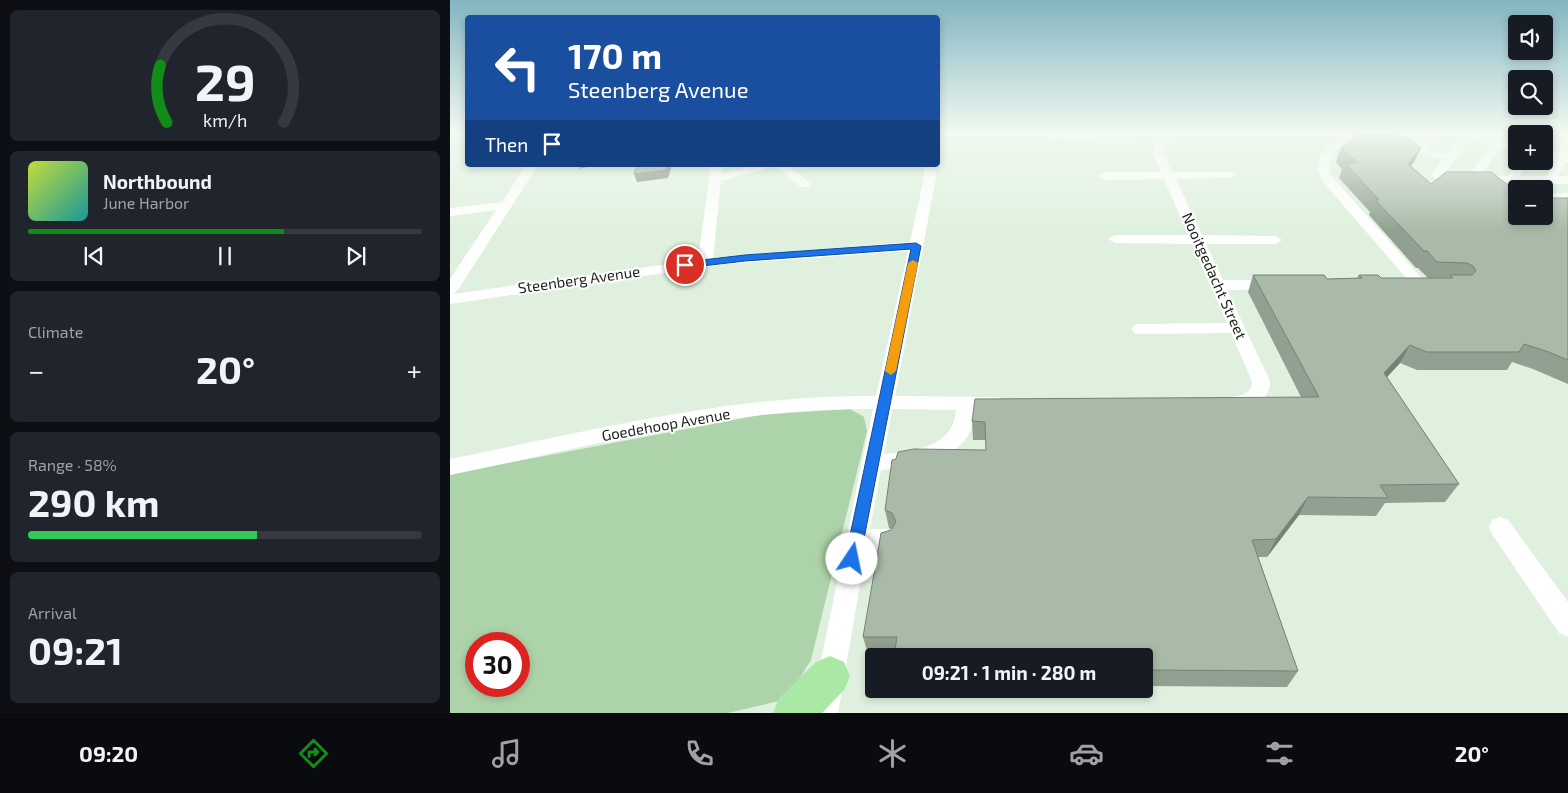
<!DOCTYPE html>
<meta charset="utf-8">
<style>
body{margin:0;font-family:"Exo 2",sans-serif;background:#20242c;color:#f1f3f6;height:100vh;display:flex;flex-direction:column;font-size:19px;white-space:nowrap}
*{box-sizing:border-box;margin:0}
p{font-size:16px;color:#9ea1a6}
.icon{flex:none;width:28px;height:28px;fill:none;stroke:currentColor;stroke-width:2;stroke-linecap:round;stroke-linejoin:round}
.map{position:relative;flex:1;overflow:hidden}
.sheet{display:flex;flex-direction:column;gap:10px;padding:10px;background:#0d0f14;width:450px}
.sheet>*{flex:none}
.guide{position:absolute;left:15px;top:15px;width:475px;height:152px;border-radius:5px;box-shadow:0 2px 8px #0003;background:#1a4fa0;color:#fff;overflow:hidden}
.controls{position:absolute;left:1058px;top:15px;display:grid;gap:10px}
.controls a{display:grid;place-items:center;width:45px;height:45px;border-radius:5px;background:#171b24;box-shadow:0 2px 8px #0003;font-size:25px}
.speed{position:absolute;left:15px;top:632px;display:flex;gap:10px;font-size:25px;font-weight:700;text-align:center}
.speed>*{display:grid;place-content:center;width:65px;height:65px;border-radius:50%;background:#171b24;box-shadow:0 2px 8px #0003;line-height:1}
.speed .limit{border:8px solid #d22;background:#fff;color:#111}
.pin{position:absolute;display:grid;place-items:center;width:42px;height:42px;color:#fff;margin:-21px;border:2px solid #fff;border-radius:50%;box-shadow:0 1px 5px #0007}
.me{position:absolute;width:55px;margin:-28px;rotate:11deg;stroke-linejoin:round;filter:drop-shadow(0 0 4px #0008)}
.turn{display:flex;align-items:center;gap:18px;height:105px;padding:0 20px;font-size:22px}
.turn .icon{width:65px;height:65px;stroke-width:2.5}
.turn b{display:block;font-size:35px;line-height:42px}
.then{display:flex;align-items:center;height:48px;padding:0 20px;background:#0003;gap:10px;font-size:19px}
.big{font-size:38px;font-weight:700;line-height:1.1}
.sheet .tile{flex:1;display:flex;flex-direction:column;justify-content:center;gap:8px;min-width:0;padding:0 18px;border-radius:8px;background:#20242c}
.sheet .dial{align-items:center;gap:0}
.dial svg{height:130px;overflow:visible;fill:none;stroke:#363941;stroke-width:7;stroke-linecap:round;text-anchor:middle}
.dial text{fill:#f1f3f6;stroke:none}
.song{display:flex;align-items:center;gap:15px}
.cover{width:60px;height:60px;border-radius:8px;background:linear-gradient(135deg,hsl(70 70% 55%),hsl(180 70% 35%))}
.played{height:5px;border-radius:2px;background:linear-gradient(90deg,#118c16 65%,#363941 65%)}
.keys{display:flex;justify-content:space-around;direction:ltr}
.heat{display:flex;justify-content:space-between;align-items:center;font-size:28px;direction:ltr}
.charge{height:8px;border-radius:4px;background:linear-gradient(90deg,#34c759 58%,#363941 0)}
.trip{position:absolute;left:415px;top:648px;width:288px;height:50px;border-radius:5px;background:#171b24;box-shadow:0 2px 8px #0003;font-weight:700;line-height:50px;text-align:center}
.tab-bar{display:flex;height:80px;justify-content:space-around;align-items:center;background:#090b0e;color:#9ea1a6}
.tab-bar .icon{width:35px;height:35px}
.tab-bar .active{color:#118c16}
.tab-bar b{font-size:22px;color:#f1f3f6}
main{display:flex;flex:1;min-height:0}
.map>svg:first-child{display:block}
</style>
<main>
<section class="sheet">
<div class="tile dial"><svg viewBox="0 0 100 80">
<path d="M14 69A42 42 0 1 1 86 69"/>
<path d="M14 69A42 42 0 0 1 10 34" stroke="#118c16"/>
<text x="50" y="56" font-size="32" font-weight="700">29</text>
<text x="50" y="72" font-size="11">km/h</text>
</svg></div>
<div class="tile">
<div class="song"><i class="cover"></i><div><b>Northbound</b><p>June Harbor</p></div></div>
<div class="played"></div>
<div class="keys"><svg class="icon" aria-label="previous" viewBox="0 0 24 24"><path d="M18 5L8 12l10 7zM5 5v14"/></svg><svg class="icon" aria-label="pause" viewBox="0 0 24 24"><path d="M8 5v14M16 5v14"/></svg><svg class="icon" aria-label="next" viewBox="0 0 24 24"><path d="M6 5l10 7-10 7zM19 5v14"/></svg></div>
</div>
<div class="tile"><p>Climate</p>
<div class="heat"><a>−</a><b class="big">20°</b><a>+</a></div>
</div>
<div class="tile"><p>Range · 58%</p><b class="big">290 km</b><div class="charge"></div></div>
<div class="tile"><p>Arrival</p><b class="big">09:21</b></div>
</section>
<div class="map">
<svg width="1118" height="713" viewBox="0 0 1118 713">
<rect width="100%" height="100%" fill="#dff1de"/>
<!-- green -->
<path fill="#acd3a9" fill-rule="evenodd" d="M 400,409 L 414,417 L 417,431 L 361,660 L 346,684 L 329,701 L 278,713 L 0,713 L 0,474 L 310,415 ZM 26,644 L 69,644 L 69,686 L 26,686 Z"/>
<g fill="none" stroke-linecap="round" stroke-linejoin="round">
<!-- minor -->
<path fill="#fff" fill-rule="evenodd" d="M 595,133 L 616,133 L 679,139 L 684,142 L 679,145 L 599,137 L 595,136 Z
M 719,133 L 731,133 L 715,144 L 713,153 L 722,172 L 781,172 L 787,175 L 781,178 L 726,179 L 752,235 L 825,236 L 832,240 L 825,244 L 756,244 L 773,280 L 823,280 L 828,282 L 831,285 L 828,288 L 823,290 L 777,290 L 820,381 C 821,403 795,413 776,408 L 774,403 L 776,398 C 788,395 802,397 802,381 L 781,333 L 690,334 L 684,333 L 682,329 L 684,325 L 690,324 L 777,323 L 742,244 L 665,243 L 658,239 L 665,235 L 738,235 L 714,179 L 654,180 L 648,176 L 654,172 L 711,172 L 703,153 L 705,143 Z
M 907,133 L 919,133 C 915,138 910,138 904,140 C 889,145 876,157 880,174 L 970,276 L 973,279 L 967,287 L 947,290 L 942,288 L 939,285 L 942,282 L 957,279 L 875,184 C 856,156 882,139 907,133 Z
M 979,133 L 989,133 L 976,149 L 997,154 L 1010,138 L 998,135 L 997,133 L 1024,133 L 1023,134 L 1044,139 L 1048,133 L 1056,133 L 1057,135 L 1053,141 L 1066,144 L 1066,150 L 1050,147 L 1031,176 L 1058,176 L 1066,161 L 1077,161 L 1070,176 L 1097,176 L 1105,159 L 1094,156 L 1094,150 L 1108,153 L 1114,140 L 1118,139 L 1118,162 L 1115,162 L 1108,176 L 1118,176 L 1118,184 L 995,183 L 982,176 L 982,173 L 993,159 L 942,146 L 941,144 L 946,141 L 967,146 ZM 1019,140 L 1040,145 L 1019,176 L 1000,176 L 994,174 Z
M 1083,133 L 1093,133 L 1093,134 L 1083,134 Z
M 76,165 L 88,165 L 8,290 L 3,294 L 248,260 L 261,165 L 273,165 L 272,174 L 305,165 L 324,165 L 322,167 L 271,181 L 263,258 L 460,242 L 474,177 L 473,165 L 485,165 L 486,177 L 481,204 L 445,396 L 547,397 L 554,399 L 557,404 L 554,409 L 547,411 L 525,411 C 523,459 469,467 431,470 L 420,529 L 436,529 L 444,532 L 448,539 L 444,546 L 436,549 L 416,550 L 388,713 L 360,713 L 423,409 C 281,407 138,447 0,475 L 0,459 C 140,431 283,394 426,396 L 458,251 L 277,264 L 0,304 L 0,279 L 46,210 L 0,216 L 0,208 L 52,202 ZM 442,409 L 506,410 C 503,448 464,451 434,454 Z
M 324,165 L 337,165 L 361,184 L 359,187 L 351,187 Z
M 1118,193 L 1118,201 L 1094,202 L 1094,194 Z
M 1050,517 L 1058,520 L 1118,602 L 1118,637 L 1109,633 L 1042,534 L 1039,527 L 1042,520 Z"/>
<!-- highway -->
<path fill="#a9e8a5" fill-rule="evenodd" d="M 380,656 L 394,662 L 400,676 L 394,690 L 372,713 L 323,713 L 329,698 L 366,662 Z"/>
</g>
<!-- wall -->
<path fill="#91a090" d="M 891,148 L 964,162 L 961,166 L 981,184 L 1066,216 L 1101,198 L 1118,198 L 1118,384 L 1083,369 L 1062,362 L 1057,370 L 967,370 L 950,363 L 937,377 L 1009,484 L 995,502 L 935,503 L 926,516 L 849,515 L 817,557 L 808,557 L 848,671 L 837,687 L 694,686 L 694,656 L 418,654 L 413,637 L 441,529 L 439,528 L 435,510 L 536,450 L 536,440 L 523,440 L 522,421 L 851,397 L 798,292 L 803,275 L 877,279 L 907,278 L 909,275 L 931,278 L 978,278 L 968,268 L 966,268 L 919,215 L 920,212 L 889,178 L 892,169 L 886,162 Z
M 445,689 L 495,689 L 446,690 Z"/>
<!-- shaded-wall -->
<path fill="#768276" d="M 971,148 L 964,162 L 952,178 L 958,164 Z
M 129,165 L 144,165 L 130,169 Z
M 217,165 L 222,165 L 218,178 L 187,182 L 184,174 Z
M 960,345 L 950,363 L 924,391 L 934,373 Z
M 858,497 L 849,515 L 817,557 L 826,539 Z"/>
<!-- building -->
<path fill="#a9baa8" stroke="#768276" d="M 908,133 L 933,133 L 957,138 L 971,148 L 958,164 L 981,184 L 996,172 L 1041,172 L 1066,191 L 1066,216 L 1094,216 L 1094,192 L 1101,198 L 1118,198 L 1118,360 L 1096,351 L 1074,344 L 1069,352 L 977,352 L 960,345 L 934,373 L 1009,484 L 930,485 L 938,498 L 858,497 L 826,539 L 802,540 L 848,671 L 694,670 L 694,656 L 444,656 L 447,637 L 413,637 L 431,533 L 441,530 L 446,522 L 442,513 L 435,510 L 442,460 L 446,459 L 448,452 L 464,449 L 536,450 L 535,422 L 522,421 L 525,399 L 869,397 L 803,275 L 874,275 L 877,279 L 912,278 L 909,275 L 928,275 L 931,278 L 1003,278 L 1000,275 L 1022,275 L 1026,271 L 1023,266 L 1017,263 L 987,262 L 977,251 L 974,251 L 925,200 L 929,200 L 895,163 L 907,163 L 891,148 Z
M 187,165 L 217,165 L 216,170 L 184,174 Z
M 1077,186 L 1086,186 L 1089,189 L 1077,189 Z"/>
<!-- sky -->
<linearGradient id="sky" x2="0" y2="1"><stop stop-color="#83b5c2"/><stop offset="0.57" stop-color="#f1f9f0"/><stop offset="1" stop-color="#f1f9f0" stop-opacity="0"/></linearGradient>
<rect width="1118" height="232" fill="url(#sky)"/>
<!-- route -->
<path fill="#1a73e8" stroke="#114b97" d="M 466,243 L 471,246 L 410,559 L 408,564 L 402,566 L 397,564 L 395,559 L 461,249 L 295,261 L 235,268 L 231,265 L 235,262 L 295,255 Z"/>
<!-- slow -->
<path fill="#f59e0b" d="M 463,260 L 468,263 L 446,371 L 441,375 L 435,371 L 458,263 Z"/>
<g text-anchor="middle" stroke-width="4" stroke-linejoin="round" paint-order="stroke">
<!-- street labels -->
<g font-size="15" fill="#1d231c" stroke="#fff">
<text transform="translate(764 276) rotate(66)" y="5">Nooitgedacht Street</text>
<text transform="translate(129 280) rotate(-8)" y="5">Steenberg Avenue</text>
<text transform="translate(216 425) rotate(-10)" y="5">Goedehoop Avenue</text>
</g>
</g>
</svg>
<div class="controls">
<a><svg class="icon" aria-label="sound" viewBox="0 0 24 24"><path d="M4 9h4l5-4v14l-5-4H4zM17 9q2 3 0 6"/></svg></a>
<a><svg class="icon" aria-label="search" viewBox="0 0 24 24"><circle cx="10" cy="10" r="6"/><path d="M15 15l6 6"/></svg></a>
<a>+</a>
<a>−</a>
</div>
<div class="speed"><div class="limit">30</div></div>
<div class="pin" style="left:235px;top:265px;background:#d93025"><svg class="icon" aria-label="arrive" viewBox="0 0 24 24"><path d="M6 21V4h12l-3 4 3 4H6"/></svg></div>
<svg class="me" style="left:402px;top:559px" viewBox="-20 -20 40 40"><circle r="19" fill="#fff"/><path d="M0-13L10 11 0 6-10 11z" fill="#1a73e8"/></svg>
<div class="trip">09:21 · 1 min · 280 m</div>
<div class="guide">
<div class="turn"><svg class="icon" aria-label="left" viewBox="0 0 24 24"><path d="M17 20v-9H6M10 6l-5 5 5 5"/></svg><div><b>170 m</b>Steenberg Avenue</div></div>
<div class="then">Then<svg class="icon" aria-label="arrive" viewBox="0 0 24 24"><path d="M6 21V4h12l-3 4 3 4H6"/></svg></div>
</div>
</div>
</main>
<nav class="tab-bar">
<b>09:20</b>
<svg class="icon active" aria-label="directions" viewBox="0 0 24 24"><path d="M12 3l9 9-9 9-9-9zM9 14v-3h6M13 9l2 2-2 2"/></svg>
<svg class="icon" aria-label="music" viewBox="0 0 24 24"><path d="M9 18V5l10-2v13"/><circle cx="6" cy="18" r="3"/><circle cx="16" cy="16" r="3"/></svg>
<svg class="icon" aria-label="phone" viewBox="0 0 24 24"><path d="M5 4h4l2 5-3 2q2 4 5 5l2-3 5 2v4C11 20 4 13 5 4z"/></svg>
<svg class="icon" aria-label="climate" viewBox="0 0 24 24"><path d="M12 3v18M4 7l16 10M4 17L20 7"/></svg>
<svg class="icon" aria-label="car" viewBox="0 0 24 24"><path d="M5 17H2v-5l4-1 3-4h7l3 4 3 1v5h-3M9 17h6M6 11h13"/><circle cx="7" cy="17" r="2"/><circle cx="17" cy="17" r="2"/></svg>
<svg class="icon" aria-label="filters" viewBox="0 0 24 24"><path d="M4 7h16M4 17h16"/><circle cx="9" cy="7" r="2"/><circle cx="15" cy="17" r="2"/></svg>
<b>20°</b>
</nav>
